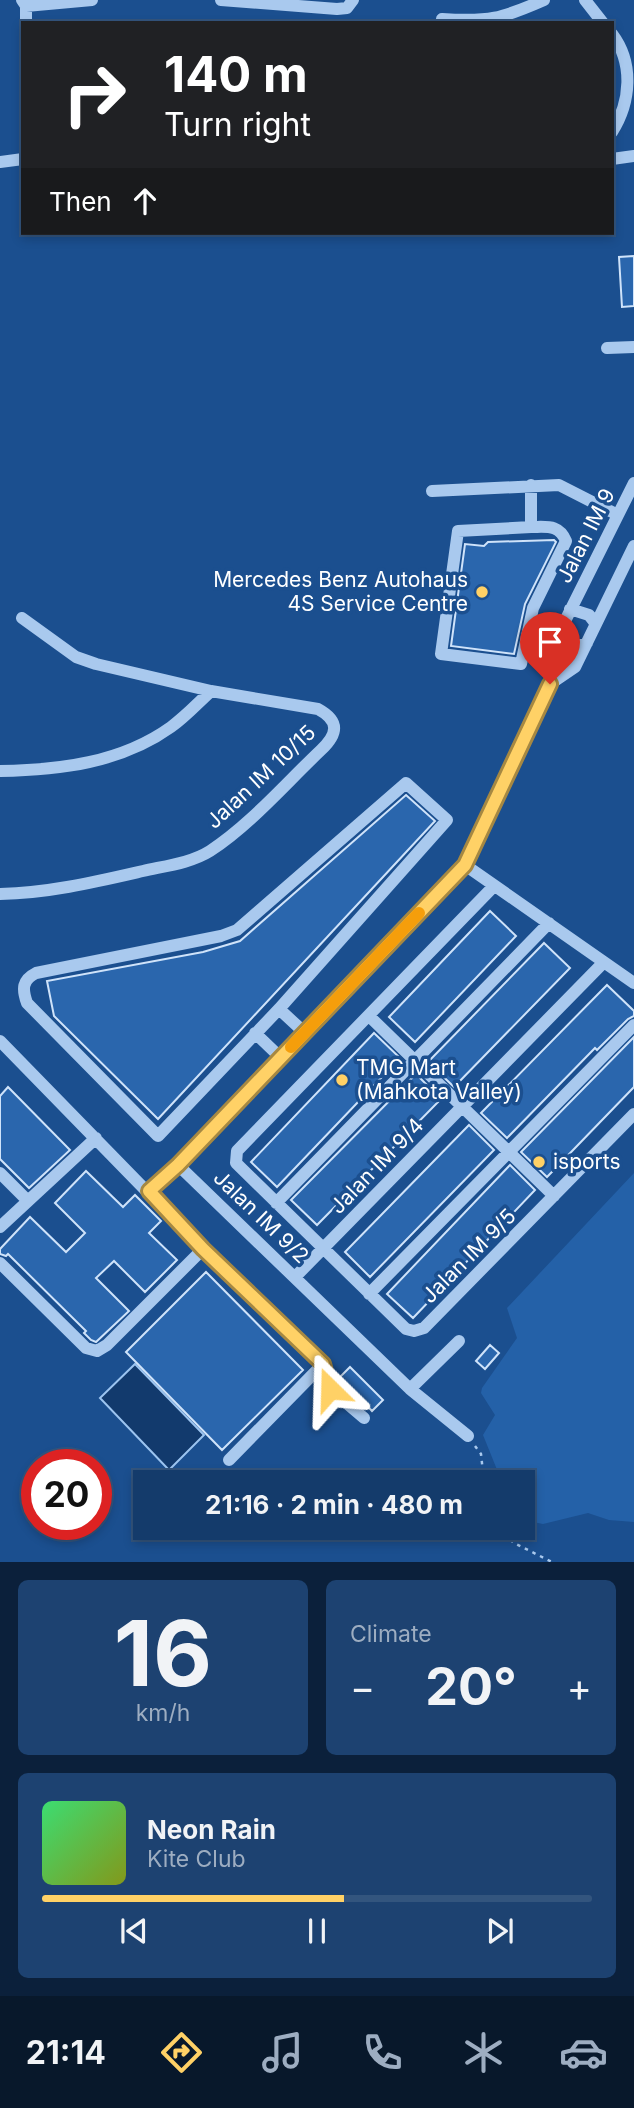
<!DOCTYPE html>
<meta charset="utf-8">
<style>
body{margin:0;font-family:Inter,sans-serif;background:#1d4271;color:#f1f3f6;height:100vh;display:flex;flex-direction:column;font-size:26px;white-space:nowrap}
*{box-sizing:border-box;margin:0}
p{font-size:23px;color:#9dadc1}
.icon{flex:none;width:38px;height:38px;fill:none;stroke:currentColor;stroke-width:2;stroke-linecap:round;stroke-linejoin:round}
.map{position:relative;height:1562px;overflow:hidden}
.panel{display:flex;flex-direction:column;gap:18px;padding:18px;background:#0b203b;flex:1}
.panel>*{flex:none}
.hud{position:absolute;left:21px;top:21px;width:593px;height:214px;border-radius:0px;box-shadow:0 4px 10px #0003,0 0 0 2px #33557e;background:#202124;color:#fff;overflow:hidden}
.speed{position:absolute;left:21px;top:1449px;display:flex;gap:14px;font-size:35px;font-weight:700;text-align:center}
.speed>*{display:grid;place-content:center;width:91px;height:91px;border-radius:50%;background:#143b6b;box-shadow:0 4px 10px #0003,0 0 0 2px #33557e;line-height:1}
.speed .limit{border:10px solid #d22;background:#fff;color:#111}
.pin{position:absolute;display:grid;place-items:center;width:60px;height:60px;color:#fff;margin:-72px -30px;border-radius:50% 50% 50% 0;rotate:-45deg;box-shadow:0 0 7px #0007}
.pin .icon{rotate:45deg}
.me{position:absolute;width:77px;margin:-38px;rotate:338deg;stroke-linejoin:round;filter:drop-shadow(0 0 5px #0008)}
.turn{display:flex;align-items:center;gap:24px;height:147px;padding:0 28px;font-size:32px}
.turn .icon{width:91px;height:91px;stroke-width:2.5}
.turn b{display:block;font-size:49px;line-height:60px}
.then{display:flex;align-items:center;height:66px;padding:0 28px;background:#0003;gap:14px;font-size:26px}
.big{font-size:52px;font-weight:700;line-height:1.1}
.panel .card{flex:1;display:flex;flex-direction:column;justify-content:center;gap:10px;min-width:0;padding:0 24px;border-radius:10px;background:#1d4271}
.panel .dial{align-items:center;gap:0}
.dial b{font-size:91px;line-height:1}
.song{display:flex;align-items:center;gap:21px}
.cover{width:84px;height:84px;border-radius:10px;background:linear-gradient(135deg,hsl(140 70% 55%),hsl(70 70% 35%))}
.played{height:7px;border-radius:4px;background:linear-gradient(90deg,#ffd166 55%,#33557e 55%)}
.keys{display:flex;justify-content:space-around;direction:ltr}
.heat{display:flex;justify-content:space-between;align-items:center;font-size:38px;direction:ltr}
.panel .tiles{flex:1;display:grid;gap:18px;grid-template-columns:1fr 1fr}
.card:last-child{grid-column:span 2}
.trip{position:absolute;left:133px;top:1470px;width:402px;height:70px;border-radius:0px;background:#143b6b;box-shadow:0 4px 10px #0003,0 0 0 2px #33557e;font-weight:700;line-height:70px;text-align:center}
.menu{display:flex;height:112px;justify-content:space-around;align-items:center;background:#08182b;color:#9dadc1}
.menu .icon{width:49px;height:49px}
.menu .current{color:#ffd166}
.menu b{font-size:32px;color:#f1f3f6}
.map>svg:first-child{display:block}
</style>
<div class="map">
<svg width="634" height="1562" viewBox="0 0 634 1562">
<rect width="100%" height="100%" fill="#1b4f8f"/>
<!-- green -->
<path fill="#2461a8" d="M 634,1173 L 634,1522 L 609,1520 L 588,1513 L 543,1524 L 523,1520 L 523,1482 L 502,1482 L 483,1435 L 495,1415 L 481,1393 L 482,1388 L 517,1338 L 507,1308 Z"/>
<!-- water -->
<path fill="#123a6d" stroke="#9cc4f0" stroke-width="2" d="M 135,1364 L 204,1435 L 169,1470 L 100,1398 Z"/>
<!-- building -->
<path fill="#2a66ad" stroke="#cfe3fa" stroke-width="2" d="M 634,256 L 634,306 L 622,307 L 619,257 Z
M 554,540 L 556,542 L 525,604 L 514,654 L 451,646 L 465,544 L 484,546 L 488,542 Z
M 406,795 L 435,821 L 158,1119 L 54,1016 L 47,981 L 203,952 L 240,941 Z
M 490,911 L 516,936 L 415,1042 L 389,1017 Z
M 544,943 L 570,968 L 454,1087 L 428,1062 Z
M 607,985 L 634,1011 L 634,1016 L 628,1019 L 597,1050 L 595,1048 L 507,1138 L 481,1113 Z
M 374,1033 L 400,1058 L 277,1187 L 251,1162 Z
M 634,1037 L 634,1087 L 547,1177 L 521,1152 Z
M 416,1074 L 441,1099 L 317,1225 L 291,1200 Z
M 8,1087 L 70,1150 L 29,1188 L 0,1159 L 0,1096 Z
M 469,1125 L 494,1150 L 370,1277 L 345,1252 Z
M 510,1165 L 535,1190 L 413,1318 L 387,1294 Z
M 86,1171 L 123,1207 L 135,1195 L 161,1221 L 149,1233 L 177,1260 L 145,1292 L 114,1261 L 96,1278 L 129,1311 L 96,1342 L 91,1340 L 84,1333 L 86,1331 L 8,1254 L 6,1256 L 0,1254 L 0,1249 L 30,1217 L 66,1252 L 85,1233 L 55,1203 Z
M 206,1272 L 303,1370 L 222,1450 L 126,1352 Z
M 490,1345 L 499,1353 L 485,1369 L 476,1361 Z
M 350,1367 L 383,1400 L 372,1411 L 340,1377 Z"/>
<g fill="none" stroke-linecap="round" stroke-linejoin="round">
<!-- path -->
<path stroke="#a9c9ee" stroke-width="2.5" stroke-dasharray="3.5 5" stroke-linecap="butt" d="M 475,1446 L 481,1454 L 484,1482
M 498,1528 L 514,1543 L 552,1562"/>
<!-- minor -->
<path stroke="#a9c9ee" stroke-width="12" d="M 22,0 L 26,6 L 26,23
M 221,0 L 337,9 L 347,8 L 353,0
M 585,0 L 603,23
M 26,6 L 92,0
M 442,19 C 489,22 501,19 544,0
M 612,34 C 634,63 631,102 612,132
M 612,159 L 634,156
M 0,162 L 23,159
M 607,348 L 634,347
M 531,485 L 531,527 C 547,527 559,524 566,541 L 533,608 L 521,664 L 441,654 L 458,531 L 531,527
M 432,491 L 559,485 L 618,515
M 570,609 L 589,615 L 596,624
M 559,632 L 567,643 L 578,646 L 587,643
M 550,684 L 575,667 L 634,546
M 0,771 C 59,770 121,763 171,727 C 185,717 198,703 211,691
M 406,783 L 447,820 L 279,1009 L 158,1136 L 27,1003 C 22,989 22,980 36,973 L 221,936 L 237,930 Z
M 465,865 L 634,983
M 494,886 L 237,1151 L 236,1163 L 406,1329 L 414,1331 L 424,1328 L 634,1114
M 0,894 C 49,893 95,882 143,871 C 165,866 191,863 210,851 C 251,824 285,784 321,750 C 338,734 340,721 318,709 L 211,691 L 96,664 L 76,657 L 22,618
M 279,1009 L 305,1033
M 369,1016 L 554,1196
M 255,1033 L 281,1058
M 0,1041 L 203,1249 L 323,1364 L 330,1389 L 364,1418
M 178,1165 L 410,1389 L 468,1436
M 0,1173 L 28,1201
M 149,1191 L 178,1165 L 465,865 L 550,684 L 550,651 L 634,483
M 276,1203 L 549,923
M 0,1227 L 96,1138
M 0,1263 L 86,1348 L 97,1351 L 107,1345 L 203,1249
M 296,1276 L 604,962
M 369,1294 L 634,1025
M 410,1389 L 459,1341
M 229,1460 L 323,1364"/>
</g>
<g fill="none" stroke-linecap="round" stroke-linejoin="round">
<!-- route casing -->
<g stroke="#a68842" stroke-width="18">
<path id="route" d="M 330,1389 L 323,1364 L 203,1249 L 149,1191 L 178,1165 L 465,865 L 550,684"/>
</g>
<!-- route -->
<use href="#route" stroke="#ffd166" stroke-width="12"/>
<!-- slow -->
<path stroke="#f59e0b" stroke-width="12" d="M 291,1047 L 419,913"/>
</g>
<!-- markers -->
<g fill="#ffd166" stroke="#1b4f8f" stroke-width="2.5">
<circle cx="482" cy="592" r="7"/>
<circle cx="342" cy="1080" r="7"/>
<circle cx="539" cy="1162" r="7"/>
</g>
<g text-anchor="middle" stroke-width="7" stroke-linejoin="round" paint-order="stroke">
<!-- street labels -->
<g font-size="21" fill="#fff" stroke="#1b4f8f">
<text transform="translate(586 536) rotate(-63)" y="7">Jalan IM 9</text>
<text transform="translate(261 777) rotate(-43)" y="7">Jalan IM 10/15</text>
<text transform="translate(377 1166) rotate(-46)" y="7">Jalan IM 9/4</text>
<text transform="translate(261 1217) rotate(44)" y="7">Jalan IM 9/2</text>
<text transform="translate(469 1256) rotate(-45)" y="7">Jalan IM 9/5</text>
</g>
<!-- poi labels -->
<g font-size="21" fill="#fff" stroke="#1b4f8f" text-anchor="start">
<text x="468" y="587" text-anchor="end">Mercedes Benz Autohaus<tspan x="468" dy="24">4S Service Centre</tspan></text>
<text x="356" y="1075">TMG Mart<tspan x="356" dy="24">(Mahkota Valley)</tspan></text>
<text x="553" y="1169">isports</text>
</g>
</g>
</svg>
<div class="speed"><div class="limit">20</div></div>
<div class="pin" style="left:550px;top:684px;background:#d93025"><svg class="icon" aria-label="arrive" viewBox="0 0 24 24"><path d="M6 21V4h12l-3 4 3 4H6"/></svg></div>
<svg class="me" style="left:330px;top:1389px" viewBox="-20 -20 40 40"><path d="M0-17L14 15 0 8-14 15z" fill="#ffd166" stroke="#fff" stroke-width="4"/></svg>
<div class="trip">21:16 · 2 min · 480 m</div>
<div class="hud">
<div class="turn"><svg class="icon" aria-label="right" viewBox="0 0 24 24"><path d="M7 20v-9h11M14 6l5 5-5 5"/></svg><div><b>140 m</b>Turn right</div></div>
<div class="then">Then<svg class="icon" aria-label="ahead" viewBox="0 0 24 24"><path d="M12 20V5M6 11l6-6 6 6"/></svg></div>
</div>
</div>
<section class="panel">
<div class="tiles">
<div class="card dial"><b>16</b><p>km/h</p></div>
<div class="card"><p>Climate</p>
<div class="heat"><a>−</a><b class="big">20°</b><a>+</a></div>
</div>
<div class="card">
<div class="song"><i class="cover"></i><div><b>Neon Rain</b><p>Kite Club</p></div></div>
<div class="played"></div>
<div class="keys"><svg class="icon" aria-label="previous" viewBox="0 0 24 24"><path d="M18 5L8 12l10 7zM5 5v14"/></svg><svg class="icon" aria-label="pause" viewBox="0 0 24 24"><path d="M8 5v14M16 5v14"/></svg><svg class="icon" aria-label="next" viewBox="0 0 24 24"><path d="M6 5l10 7-10 7zM19 5v14"/></svg></div>
</div>
</div>
</section>
<nav class="menu">
<b>21:14</b>
<svg class="icon current" aria-label="directions" viewBox="0 0 24 24"><path d="M12 3l9 9-9 9-9-9zM9 14v-3h6M13 9l2 2-2 2"/></svg>
<svg class="icon" aria-label="music" viewBox="0 0 24 24"><path d="M9 18V5l10-2v13"/><circle cx="6" cy="18" r="3"/><circle cx="16" cy="16" r="3"/></svg>
<svg class="icon" aria-label="phone" viewBox="0 0 24 24"><path d="M5 4h4l2 5-3 2q2 4 5 5l2-3 5 2v4C11 20 4 13 5 4z"/></svg>
<svg class="icon" aria-label="climate" viewBox="0 0 24 24"><path d="M12 3v18M4 7l16 10M4 17L20 7"/></svg>
<svg class="icon" aria-label="car" viewBox="0 0 24 24"><path d="M5 17H2v-5l4-1 3-4h7l3 4 3 1v5h-3M9 17h6M6 11h13"/><circle cx="7" cy="17" r="2"/><circle cx="17" cy="17" r="2"/></svg>
</nav>
